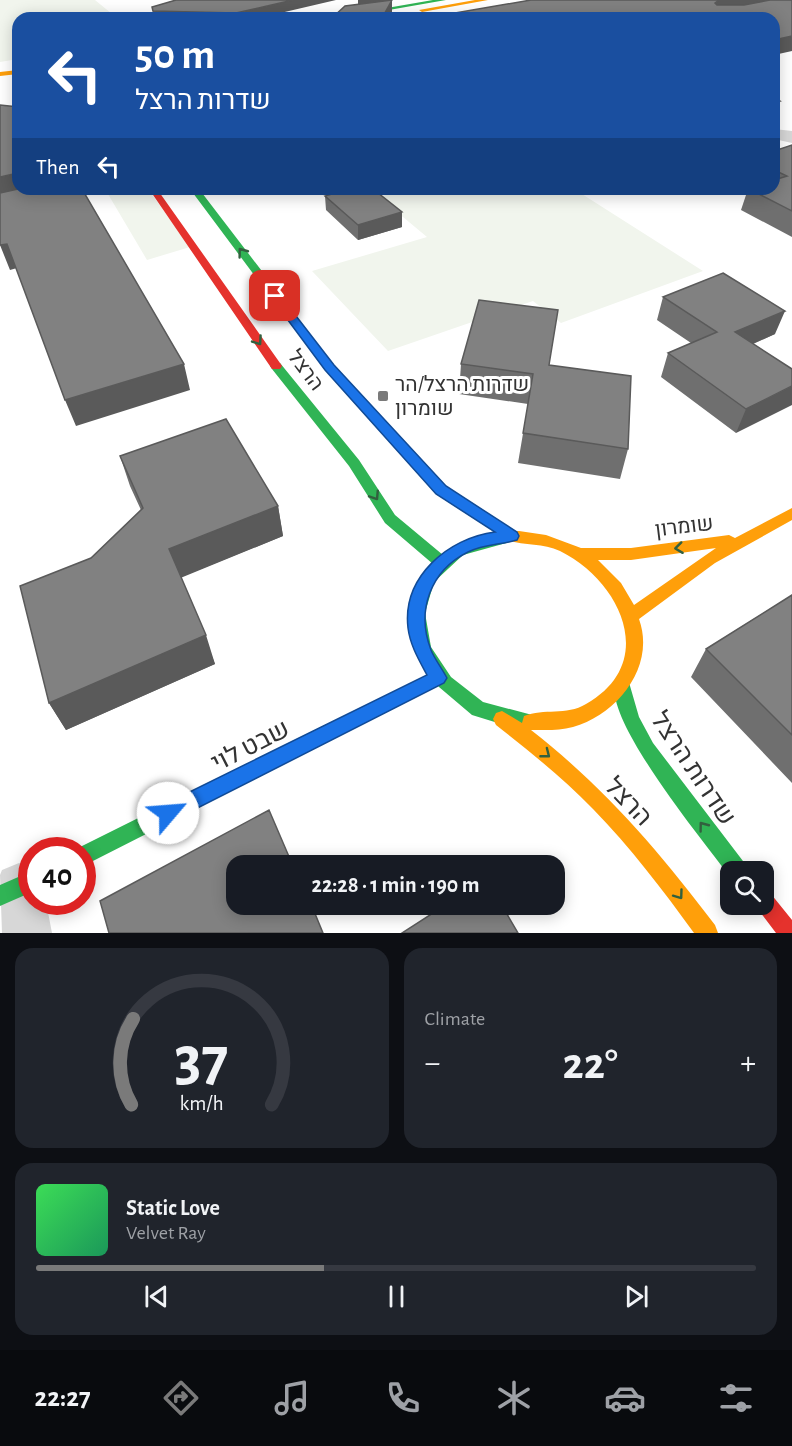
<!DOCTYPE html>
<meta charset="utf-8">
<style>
body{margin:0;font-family:"Alegreya Sans",Heebo,sans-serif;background:#20242c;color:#f1f3f6;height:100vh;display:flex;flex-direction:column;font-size:22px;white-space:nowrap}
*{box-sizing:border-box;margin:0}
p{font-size:20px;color:#9ea1a6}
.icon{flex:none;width:33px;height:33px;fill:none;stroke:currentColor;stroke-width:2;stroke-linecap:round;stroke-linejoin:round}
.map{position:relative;height:933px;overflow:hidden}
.side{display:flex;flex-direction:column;gap:15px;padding:15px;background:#0d0f14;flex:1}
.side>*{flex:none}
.banner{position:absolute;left:12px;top:12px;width:768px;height:183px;border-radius:18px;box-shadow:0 3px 15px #0003;background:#1a4fa0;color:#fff;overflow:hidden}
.fabs{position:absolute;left:720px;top:861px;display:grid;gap:12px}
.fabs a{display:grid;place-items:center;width:54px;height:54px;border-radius:12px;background:#171b24;box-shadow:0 3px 15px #0003;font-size:30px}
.speed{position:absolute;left:18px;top:837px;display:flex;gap:12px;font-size:30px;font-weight:700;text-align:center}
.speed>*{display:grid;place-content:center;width:78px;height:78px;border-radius:50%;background:#171b24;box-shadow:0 3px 15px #0003;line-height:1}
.speed .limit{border:9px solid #d22;background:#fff;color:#111}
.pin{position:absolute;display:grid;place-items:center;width:51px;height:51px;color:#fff;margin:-26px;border-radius:12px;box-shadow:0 3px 9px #0006}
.me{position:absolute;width:66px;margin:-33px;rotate:63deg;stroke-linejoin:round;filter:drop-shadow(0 0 4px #0008)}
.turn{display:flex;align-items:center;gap:21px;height:126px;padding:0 24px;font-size:27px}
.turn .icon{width:78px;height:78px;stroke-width:2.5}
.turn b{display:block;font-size:42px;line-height:51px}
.then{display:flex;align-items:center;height:57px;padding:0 24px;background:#0003;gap:12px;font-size:22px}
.big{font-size:45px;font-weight:600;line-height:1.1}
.side .tile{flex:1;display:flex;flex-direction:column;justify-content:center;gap:9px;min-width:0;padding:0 21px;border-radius:18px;background:#20242c}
.side .dial{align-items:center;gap:0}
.dial svg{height:156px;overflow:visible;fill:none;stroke:#363941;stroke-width:7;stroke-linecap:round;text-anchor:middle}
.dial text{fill:#f1f3f6;stroke:none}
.song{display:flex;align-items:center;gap:18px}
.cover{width:72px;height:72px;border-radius:9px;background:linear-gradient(135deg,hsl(130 70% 55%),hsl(150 70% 35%))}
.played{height:6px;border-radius:3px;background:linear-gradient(90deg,#7a7a7a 40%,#363941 40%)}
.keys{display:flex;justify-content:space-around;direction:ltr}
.heat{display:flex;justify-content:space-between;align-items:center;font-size:33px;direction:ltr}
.side .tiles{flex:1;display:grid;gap:15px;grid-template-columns:1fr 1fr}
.tile:last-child{grid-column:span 2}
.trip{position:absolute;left:226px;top:855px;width:339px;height:60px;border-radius:18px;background:#171b24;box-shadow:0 3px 15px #0003;font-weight:600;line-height:60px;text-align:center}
.tabs{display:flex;height:96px;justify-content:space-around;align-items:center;background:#090b0e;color:#9ea1a6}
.tabs .icon{width:42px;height:42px}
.tabs .active{color:#7a7a7a}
.tabs b{font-size:27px;color:#f1f3f6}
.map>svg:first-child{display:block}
</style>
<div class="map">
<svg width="792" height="933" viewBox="0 0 792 933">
<rect width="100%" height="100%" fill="#fff"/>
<!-- green -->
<path fill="#f1f5ed" d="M 0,0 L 95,0 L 117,18 L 18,18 L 18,59 L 0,62 Z
M 105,189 L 148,189 L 190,247 L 147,260 Z
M 408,189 L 574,189 L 703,271 L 561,323 L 533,301 L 388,351 L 312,271 L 427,237 L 379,197 Z"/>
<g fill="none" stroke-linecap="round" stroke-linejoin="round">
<!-- street -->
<path fill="#d7d7d7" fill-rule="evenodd" d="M 774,129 L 792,131 L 792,143 L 774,139 Z
M 19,863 L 32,868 L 32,902 L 46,902 L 52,933 L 2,933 L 0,875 L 2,870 Z"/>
<!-- fast -->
<path fill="#30b455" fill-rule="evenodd" d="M 433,0 L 446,0 L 343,18 L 329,18 Z
M 190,189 L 199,189 L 333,364 L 446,486 L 517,532 L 519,536 L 517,540 L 463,555 L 434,582 L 425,613 L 431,647 L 451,677 L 483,702 L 536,716 L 539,722 L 536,728 L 521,730 L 472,715 L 439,687 L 417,654 L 409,613 L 419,579 L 433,564 L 385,523 L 349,466 L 272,369 L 270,366 L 272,363 L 280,363 L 359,460 L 395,515 L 443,555 L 453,547 L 498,534 L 436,494 L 325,370 Z
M 622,677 L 628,679 L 639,717 L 653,743 L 746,865 L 749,872 L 730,872 L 730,877 C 707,845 599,716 616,679 Z
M 327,724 L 333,727 L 336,733 L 333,739 L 89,863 L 82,866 L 82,850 L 74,850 Z
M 32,871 L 32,892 L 0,906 L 0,885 Z"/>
<!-- slow -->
<path fill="#ff9f0a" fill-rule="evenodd" d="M 475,0 L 488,0 L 422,12 L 419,10 Z
M 18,70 L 18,74 L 0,76 L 0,72 Z
M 792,508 L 792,520 L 715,563 L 639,619 C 656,666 618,714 573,727 C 559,731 545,730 531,730 C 604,787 659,851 715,925 L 718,933 L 694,933 C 663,890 630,847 593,809 C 563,778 529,751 496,725 L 493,719 L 496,713 L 502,711 L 522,723 L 524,716 C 544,708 566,716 586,704 C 659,663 621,581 560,551 C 543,543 524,546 507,540 L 505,536 L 507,532 L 519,531 L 546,535 L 581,548 L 631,548 L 729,535 L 735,538 ZM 716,548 L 634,605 L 621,583 L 598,560 L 631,560 Z
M 438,670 L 444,673 L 447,678 L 444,683 L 333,739 L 327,742 L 321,739 L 318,733 L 321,727 Z"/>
<!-- jam -->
<path fill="#e5322d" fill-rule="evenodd" d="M 149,189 L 157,189 L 280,363 L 282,366 L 280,369 L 272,369 Z
M 764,891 L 771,894 L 792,920 L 792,933 L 776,933 L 757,908 L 755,904 L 764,904 Z"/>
</g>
<!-- wall -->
<path fill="#6f6f6f" d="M 176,0 L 259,18 L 154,18 L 152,7 Z
M 792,145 L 792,237 L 741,210 L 748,189 L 774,189 L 774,151 Z
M 325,196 L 402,212 L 402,227 L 358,240 L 326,210 Z
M 663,297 L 775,334 L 753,344 L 792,369 L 736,433 L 661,377 L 668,353 L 691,343 L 657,320 Z
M 461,364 L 549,365 L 628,449 L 620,479 L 518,463 L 528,404 L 459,394 Z
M 120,456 L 278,506 L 283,536 L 181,577 L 215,664 L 66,730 L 49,703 L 91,558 L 141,510 L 130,486 Z
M 792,595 L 792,783 L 691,677 L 706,649 Z"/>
<!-- shaded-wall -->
<path fill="#5a5a5a" d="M 293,0 L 336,0 L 259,18 L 237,18 L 236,13 Z
M 358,0 L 386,0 L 386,3 L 358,7 Z
M 392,0 L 392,14 L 390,18 L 382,18 Z
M 719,0 L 784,0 L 720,12 L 715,3 Z
M 792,36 L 792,51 L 774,55 L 774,40 Z
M 780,101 L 774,118 L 774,103 Z
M 18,173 L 18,189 L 0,198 L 0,177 Z
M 402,212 L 402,227 L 358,240 L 358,225 Z
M 7,244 L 17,268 L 10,270 L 0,245 Z
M 785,311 L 775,334 L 727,355 L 735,332 Z
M 184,364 L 190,390 L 76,426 L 65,400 Z
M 792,386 L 792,405 L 736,433 L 746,409 Z
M 278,506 L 283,536 L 178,579 L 169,549 Z
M 206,635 L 215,664 L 66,730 L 49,703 Z"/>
<!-- building -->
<path fill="#818181" stroke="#5a5a5a" stroke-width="1.5" d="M 176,0 L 293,0 L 236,13 L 153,11 L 152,7 Z
M 392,0 L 382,18 L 332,18 L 345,6 Z
M 531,0 L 719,0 L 715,3 L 717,5 L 744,5 L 770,0 L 792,0 L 792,36 L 774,40 L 774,18 L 426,18 Z
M 774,98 L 780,101 L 774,103 Z
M 0,105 L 18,107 L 18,173 L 0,177 Z
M 792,145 L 792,211 L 749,189 L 774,189 L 774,180 L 787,176 L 774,170 L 774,151 Z
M 18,189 L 82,189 L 184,364 L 65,400 L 7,244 L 0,245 L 0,193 Z
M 349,189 L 373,189 L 402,212 L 358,225 L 325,196 Z
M 723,273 L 785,311 L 735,332 L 792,369 L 792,386 L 746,409 L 668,353 L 717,332 L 663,297 Z
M 479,300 L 558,310 L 549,365 L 631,376 L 628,449 L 523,433 L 533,374 L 461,364 Z
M 226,419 L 278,506 L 169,549 L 206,635 L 49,703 L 20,586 L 91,558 L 143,508 L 120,456 Z
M 792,595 L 792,735 L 706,649 Z
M 269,810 L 293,866 L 237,866 L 237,904 L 311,904 L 323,933 L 109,933 L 100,901 Z
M 447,904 L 501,904 L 518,933 L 402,933 Z"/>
<!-- one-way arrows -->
<defs><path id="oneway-chevron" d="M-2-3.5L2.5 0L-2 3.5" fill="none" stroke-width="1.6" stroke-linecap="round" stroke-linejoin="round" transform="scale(1.5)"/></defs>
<g stroke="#32603f">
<use href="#oneway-chevron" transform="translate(242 252) rotate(-127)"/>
<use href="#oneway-chevron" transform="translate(258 341) rotate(55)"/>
<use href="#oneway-chevron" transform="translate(375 496) rotate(57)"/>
<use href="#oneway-chevron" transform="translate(679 548) rotate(173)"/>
<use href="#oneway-chevron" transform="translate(546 754) rotate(38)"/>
<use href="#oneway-chevron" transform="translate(703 826) rotate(-127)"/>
<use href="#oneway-chevron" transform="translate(679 895) rotate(54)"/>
</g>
<!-- route -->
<path fill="#1a73e8" stroke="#114b97" stroke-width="1.5" d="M 275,293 L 279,294 L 334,365 L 446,486 L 517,532 L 519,536 L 517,540 C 500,545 484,544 468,552 C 430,571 416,611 431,650 C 435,660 442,668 447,678 L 444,683 L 168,823 L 161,820 L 158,813 L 161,806 L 427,675 C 419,660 410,645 408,628 C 402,577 448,538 495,532 L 436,494 L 325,370 L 270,296 Z"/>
<!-- markers -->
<rect fill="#7a7a7a" stroke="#fff" stroke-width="2" x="377" y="390" width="12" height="12" rx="3"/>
<g text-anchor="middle" stroke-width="6" stroke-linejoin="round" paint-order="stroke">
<!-- street labels -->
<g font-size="21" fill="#333" stroke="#fff">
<text transform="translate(306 370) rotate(53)" y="7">הרצל</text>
<text transform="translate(684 526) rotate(-7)" y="7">שומרון</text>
</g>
<!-- poi labels -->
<g font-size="21" fill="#333" stroke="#fff" text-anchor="start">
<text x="395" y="391">שדרות הרצל/הר<tspan x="395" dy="24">שומרון</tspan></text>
</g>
<!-- near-street labels -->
<g font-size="26" fill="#333" stroke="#fff">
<text transform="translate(250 745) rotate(-27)" y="9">שבט לוי</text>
<text transform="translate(694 768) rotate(56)" y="9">שדרות הרצל</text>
<text transform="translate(629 801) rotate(46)" y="9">הרצל</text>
</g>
</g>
</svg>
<div class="fabs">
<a><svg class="icon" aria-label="search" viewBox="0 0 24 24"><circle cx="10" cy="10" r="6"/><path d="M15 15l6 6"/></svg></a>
</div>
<div class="speed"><div class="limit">40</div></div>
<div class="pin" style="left:275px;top:296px;background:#d93025"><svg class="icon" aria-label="arrive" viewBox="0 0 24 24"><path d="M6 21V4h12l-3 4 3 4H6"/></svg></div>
<svg class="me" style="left:168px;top:813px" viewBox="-20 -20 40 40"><circle r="19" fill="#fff"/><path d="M0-13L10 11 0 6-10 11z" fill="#1a73e8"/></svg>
<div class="trip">22:28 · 1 min · 190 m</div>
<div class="banner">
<div class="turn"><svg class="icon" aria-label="left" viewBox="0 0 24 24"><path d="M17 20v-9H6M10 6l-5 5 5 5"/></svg><div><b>50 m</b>שדרות הרצל</div></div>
<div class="then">Then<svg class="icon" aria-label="left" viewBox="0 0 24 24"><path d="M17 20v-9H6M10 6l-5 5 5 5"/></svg></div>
</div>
</div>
<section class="side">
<div class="tiles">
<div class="tile dial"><svg viewBox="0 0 100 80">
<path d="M14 69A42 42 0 1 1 86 69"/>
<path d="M14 69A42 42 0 0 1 15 25" stroke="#7a7a7a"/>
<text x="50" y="56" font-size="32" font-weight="700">37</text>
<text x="50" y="72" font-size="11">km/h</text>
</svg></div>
<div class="tile"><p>Climate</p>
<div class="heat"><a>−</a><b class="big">22°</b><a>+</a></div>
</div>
<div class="tile">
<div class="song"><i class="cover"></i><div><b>Static Love</b><p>Velvet Ray</p></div></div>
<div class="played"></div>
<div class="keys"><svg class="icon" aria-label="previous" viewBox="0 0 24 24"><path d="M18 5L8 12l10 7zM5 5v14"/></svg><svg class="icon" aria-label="pause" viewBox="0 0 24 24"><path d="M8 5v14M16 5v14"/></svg><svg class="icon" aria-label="next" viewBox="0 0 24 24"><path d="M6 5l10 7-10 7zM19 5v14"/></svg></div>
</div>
</div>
</section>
<nav class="tabs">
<b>22:27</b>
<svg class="icon active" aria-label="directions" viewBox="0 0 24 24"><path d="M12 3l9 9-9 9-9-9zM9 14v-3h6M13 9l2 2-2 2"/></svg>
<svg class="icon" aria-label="music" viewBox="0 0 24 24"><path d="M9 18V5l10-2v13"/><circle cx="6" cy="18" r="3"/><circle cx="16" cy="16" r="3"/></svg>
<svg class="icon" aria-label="phone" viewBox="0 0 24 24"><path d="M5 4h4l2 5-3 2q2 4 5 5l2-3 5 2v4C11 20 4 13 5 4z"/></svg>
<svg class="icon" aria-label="climate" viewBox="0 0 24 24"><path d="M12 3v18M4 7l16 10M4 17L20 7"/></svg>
<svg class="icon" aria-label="car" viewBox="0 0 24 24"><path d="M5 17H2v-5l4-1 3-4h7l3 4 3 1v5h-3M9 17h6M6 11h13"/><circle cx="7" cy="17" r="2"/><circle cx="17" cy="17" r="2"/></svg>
<svg class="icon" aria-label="filters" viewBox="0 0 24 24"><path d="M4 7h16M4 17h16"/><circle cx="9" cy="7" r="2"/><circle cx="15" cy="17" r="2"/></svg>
</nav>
